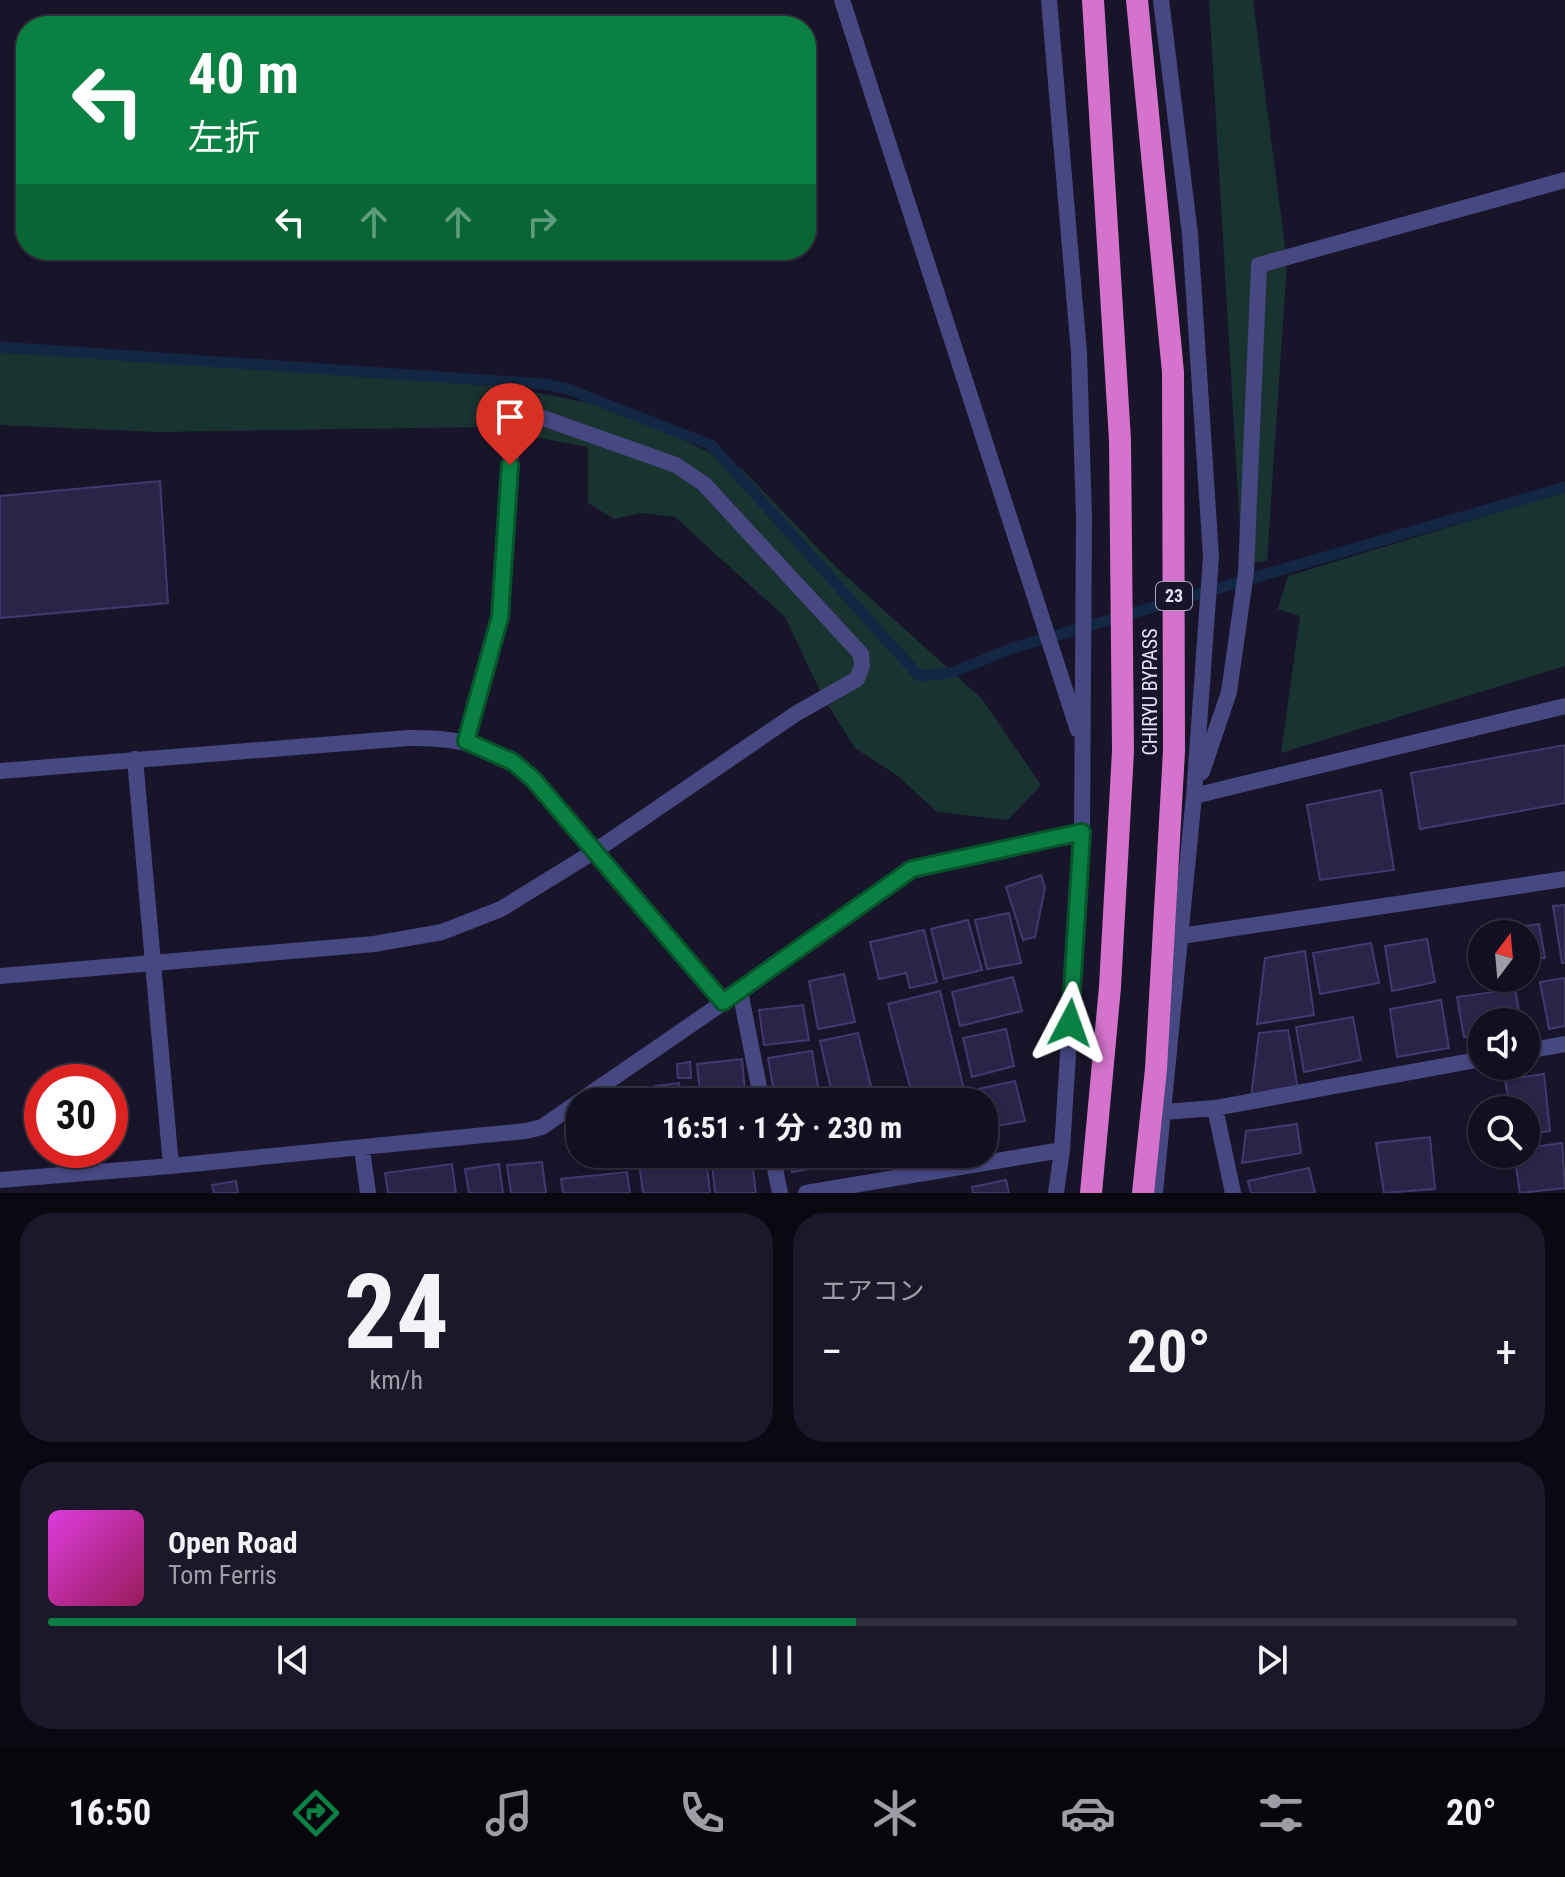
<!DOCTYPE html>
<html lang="ja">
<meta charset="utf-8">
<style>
body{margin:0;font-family:"Roboto Condensed","Noto Sans JP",sans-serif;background:#1b1929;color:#f1f3f6;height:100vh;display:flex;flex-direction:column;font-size:30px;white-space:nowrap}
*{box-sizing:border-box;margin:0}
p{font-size:26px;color:#9c9da5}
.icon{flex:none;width:44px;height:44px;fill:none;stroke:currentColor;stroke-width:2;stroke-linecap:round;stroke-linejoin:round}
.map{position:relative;height:1193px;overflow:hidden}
.panel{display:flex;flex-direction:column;gap:20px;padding:20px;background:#0a0912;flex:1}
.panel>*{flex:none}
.banner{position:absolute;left:16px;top:16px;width:800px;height:244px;border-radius:32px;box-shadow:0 2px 6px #0004,0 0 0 2px #31303e;background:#0b8043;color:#fff;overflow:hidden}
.needle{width:52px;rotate:16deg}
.controls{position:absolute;left:1468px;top:920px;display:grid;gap:16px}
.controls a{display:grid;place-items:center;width:72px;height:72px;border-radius:50%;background:#121020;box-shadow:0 2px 6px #0004,0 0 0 2px #31303e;font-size:40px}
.speed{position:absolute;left:24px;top:1064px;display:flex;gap:16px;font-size:40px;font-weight:700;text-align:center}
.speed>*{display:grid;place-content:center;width:104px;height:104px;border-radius:50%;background:#121020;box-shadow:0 2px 6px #0004,0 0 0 2px #31303e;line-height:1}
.speed .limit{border:12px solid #d22;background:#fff;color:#111}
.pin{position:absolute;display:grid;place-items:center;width:68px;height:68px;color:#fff;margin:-82px -34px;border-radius:50% 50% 50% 0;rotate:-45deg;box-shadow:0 0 8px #0007}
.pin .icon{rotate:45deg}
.me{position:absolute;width:88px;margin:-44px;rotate:4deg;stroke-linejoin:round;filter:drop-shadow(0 0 6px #0008)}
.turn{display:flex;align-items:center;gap:28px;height:168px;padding:0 40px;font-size:36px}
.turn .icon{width:104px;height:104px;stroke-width:2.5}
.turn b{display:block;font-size:56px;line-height:68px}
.lanes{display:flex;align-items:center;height:76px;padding:0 40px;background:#0003;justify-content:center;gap:40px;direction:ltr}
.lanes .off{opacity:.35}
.big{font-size:60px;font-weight:700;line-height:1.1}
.panel .card{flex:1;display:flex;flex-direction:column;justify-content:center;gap:12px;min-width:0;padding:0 28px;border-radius:32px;background:#1b1929}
.panel .dial{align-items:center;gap:0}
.dial b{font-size:104px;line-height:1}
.song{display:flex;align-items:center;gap:24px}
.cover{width:96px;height:96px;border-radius:12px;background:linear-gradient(135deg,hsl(300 70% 55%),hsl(330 70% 35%))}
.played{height:8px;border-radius:4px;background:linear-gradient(90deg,#0b8043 55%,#31303e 55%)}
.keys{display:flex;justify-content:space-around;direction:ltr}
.heat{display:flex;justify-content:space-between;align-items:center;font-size:44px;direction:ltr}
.panel .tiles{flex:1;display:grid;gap:20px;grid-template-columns:1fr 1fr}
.card:last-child{grid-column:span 2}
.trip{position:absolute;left:566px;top:1088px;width:432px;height:80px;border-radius:32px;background:#121020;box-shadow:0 2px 6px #0004,0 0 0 2px #31303e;font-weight:700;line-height:80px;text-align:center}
.menu{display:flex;height:128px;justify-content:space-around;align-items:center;background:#07060d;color:#9c9da5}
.menu .icon{width:56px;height:56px}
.menu .current{color:#0b8043}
.menu b{font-size:36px;color:#f1f3f6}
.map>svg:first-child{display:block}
</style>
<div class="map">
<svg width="1565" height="1193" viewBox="0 0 1565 1193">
<rect width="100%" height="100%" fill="#18152a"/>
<!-- green -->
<path fill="#193331" d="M 1209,0 L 1253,0 L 1287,262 L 1267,561 L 1242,564 Z
M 0,350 L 509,387 L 624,410 L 742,469 L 836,567 L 982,699 L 1041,785 L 1008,820 L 937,812 L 898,776 L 855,748 L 823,697 L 785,617 L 675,517 L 642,513 L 614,519 L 588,503 L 588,447 L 482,427 L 157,432 L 0,425 Z
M 1565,492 L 1565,666 L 1281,753 L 1300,616 L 1278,609 L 1288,576 Z"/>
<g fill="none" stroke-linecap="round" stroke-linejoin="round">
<!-- stream -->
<path stroke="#132744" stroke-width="11" d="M 0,347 L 543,384 L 565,388 L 711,445 L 919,676 L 951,673 L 1013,648 L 1565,487"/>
</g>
<!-- building -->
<path fill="#2a2448" stroke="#423971" stroke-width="2" d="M 160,481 L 168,603 L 0,618 L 0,496 Z
M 1565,745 L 1565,803 L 1420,829 L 1411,773 Z
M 1381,790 L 1394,870 L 1320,880 L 1307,805 Z
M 1041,875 L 1045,888 L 1035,937 L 1023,940 L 1006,887 Z
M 1565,905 L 1565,963 L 1562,963 L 1553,906 Z
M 1009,913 L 1021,963 L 987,969 L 975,920 Z
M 968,920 L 982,970 L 944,979 L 931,929 Z
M 1539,924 L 1545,958 L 1526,961 L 1526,934 L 1482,934 L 1482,954 L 1477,932 Z
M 924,930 L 937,982 L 910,988 L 906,973 L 879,979 L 870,942 Z
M 1427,939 L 1435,982 L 1392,991 L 1385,946 Z
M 1371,943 L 1379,983 L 1320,994 L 1313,953 Z
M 1305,951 L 1314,1015 L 1257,1024 L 1265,958 Z
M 844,974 L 855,1022 L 818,1029 L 809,981 Z
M 1013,977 L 1022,1011 L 960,1026 L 952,992 Z
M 1565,978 L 1565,1026 L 1549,1029 L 1540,982 Z
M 1515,989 L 1521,1022 L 1482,1022 L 1482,1034 L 1464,1037 L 1457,997 Z
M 940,991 L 967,1102 L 914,1102 L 888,1004 Z
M 1441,1000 L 1449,1048 L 1397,1057 L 1390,1009 Z
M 803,1005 L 809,1040 L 764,1045 L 759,1010 Z
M 1353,1017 L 1361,1060 L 1304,1072 L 1296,1027 Z
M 1006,1029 L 1014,1066 L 972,1077 L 963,1038 Z
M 1288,1030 L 1298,1090 L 1251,1097 L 1259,1033 Z
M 858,1033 L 871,1086 L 832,1093 L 820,1041 Z
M 812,1051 L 818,1087 L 774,1093 L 768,1058 Z
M 742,1059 L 746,1102 L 701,1102 L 697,1064 Z
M 690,1062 L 691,1078 L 678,1078 L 677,1064 Z
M 1544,1074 L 1550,1131 L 1526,1134 L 1526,1110 L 1510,1110 L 1505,1080 Z
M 1015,1081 L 1025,1121 L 984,1128 L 984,1102 L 977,1102 L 974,1090 Z
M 679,1083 L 682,1102 L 658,1102 L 655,1086 Z
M 580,1121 L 580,1154 L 591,1154 L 576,1158 L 568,1124 Z
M 1297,1124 L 1301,1153 L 1242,1163 L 1246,1131 Z
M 1430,1137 L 1435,1189 L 1384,1193 L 1376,1143 Z
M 1562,1143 L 1565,1188 L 1520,1193 L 1514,1154 L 1526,1154 L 1526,1148 Z
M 711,1154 L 751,1154 L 756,1193 L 715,1193 Z
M 789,1154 L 849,1154 L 851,1162 L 792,1172 Z
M 706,1157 L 710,1193 L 643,1193 L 639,1163 Z
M 542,1162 L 546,1193 L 511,1193 L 507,1165 Z
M 452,1164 L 456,1193 L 388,1193 L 385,1173 Z
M 499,1164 L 503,1193 L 469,1193 L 465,1169 Z
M 1309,1168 L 1315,1193 L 1251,1193 L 1248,1181 Z
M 627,1172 L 630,1193 L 563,1193 L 561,1179 Z
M 1006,1180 L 1009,1193 L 973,1193 L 972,1187 Z
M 236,1181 L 238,1193 L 214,1193 L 212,1185 Z"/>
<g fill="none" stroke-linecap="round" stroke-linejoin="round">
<!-- minor -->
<path stroke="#474782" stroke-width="16" d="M 842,0 L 1078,730
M 1049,0 L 1079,353 L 1084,518 L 1082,832 L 1062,1150 L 1056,1193
M 135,759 L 153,963 L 374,944 L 442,932 L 501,909 L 595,851 L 797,713 L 857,679 L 862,666 L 861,654 L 704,484 L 676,465 L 543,418 C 526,420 519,422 512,439 L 500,617 L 466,741
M 0,771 L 408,738 C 460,737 492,745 533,779 L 723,1002
M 1202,772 L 1229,692 L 1246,572 L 1259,265 L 1565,180
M 1194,796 L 1565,706
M 1181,936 L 1565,879
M 0,976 L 153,963 L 171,1166
M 1526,1051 L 1565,1044
M 762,1102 L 740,991 L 912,869 L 1082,832
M 1215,1108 L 1233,1193
M 1164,1112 L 1215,1108 L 1482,1059
M 362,1149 L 368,1193
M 772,1154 L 780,1193
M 0,1180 L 171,1166 L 526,1131 L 542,1127 L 740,991
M 806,1193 L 1062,1150
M 1155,1193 L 1194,796 L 1211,557 L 1190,234 L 1161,0"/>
<!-- trunk -->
<path stroke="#d472cc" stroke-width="22" d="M 1137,0 L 1173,372 L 1174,751 L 1156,1069 L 1143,1193
M 1091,1193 L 1110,987 L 1123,751 L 1120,440 L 1093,0"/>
</g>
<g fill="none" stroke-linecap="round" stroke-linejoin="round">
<!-- route casing -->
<g stroke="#07532c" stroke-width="20">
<path id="route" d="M 510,465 L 500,617 L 466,741 L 513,762 L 533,779 L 723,1002 L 912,869 L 1082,832 L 1070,1023"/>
</g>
<!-- route -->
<use href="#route" stroke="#0b8043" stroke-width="14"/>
</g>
<g text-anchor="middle" stroke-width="8" stroke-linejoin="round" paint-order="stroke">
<!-- shield labels -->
<rect fill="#18152a" stroke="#a7a4bc" stroke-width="2" x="1156" y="582" width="36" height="28" rx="6"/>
<g font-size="18" font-weight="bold" fill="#e4e2fb">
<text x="1174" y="602">23</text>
</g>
<!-- street labels -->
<g font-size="20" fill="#e4e2fb" stroke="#18152a">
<text transform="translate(1150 692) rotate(-90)" y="7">CHIRYU BYPASS</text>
</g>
</g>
</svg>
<div class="controls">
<a><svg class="needle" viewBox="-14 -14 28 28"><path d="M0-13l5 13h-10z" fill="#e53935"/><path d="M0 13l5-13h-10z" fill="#9c9da5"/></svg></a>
<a><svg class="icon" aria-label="sound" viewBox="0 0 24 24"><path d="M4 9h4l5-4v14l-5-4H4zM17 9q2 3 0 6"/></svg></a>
<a><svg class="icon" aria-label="search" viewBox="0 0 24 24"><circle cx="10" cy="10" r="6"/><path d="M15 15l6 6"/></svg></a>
</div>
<div class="speed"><div class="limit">30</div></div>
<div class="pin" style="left:510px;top:465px;background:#d93025"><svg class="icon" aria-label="arrive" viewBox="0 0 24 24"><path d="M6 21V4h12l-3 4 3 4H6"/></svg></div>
<svg class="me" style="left:1070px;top:1023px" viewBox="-20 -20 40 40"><path d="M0-17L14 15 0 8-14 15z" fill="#0b8043" stroke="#fff" stroke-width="4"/></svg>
<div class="trip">16:51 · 1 分 · 230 m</div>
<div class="banner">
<div class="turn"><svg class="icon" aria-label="left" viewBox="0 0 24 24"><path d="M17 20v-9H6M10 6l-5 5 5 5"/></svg><div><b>40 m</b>左折</div></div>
<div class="lanes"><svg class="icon" aria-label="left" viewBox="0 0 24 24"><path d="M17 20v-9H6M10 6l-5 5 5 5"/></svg><svg class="icon off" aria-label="ahead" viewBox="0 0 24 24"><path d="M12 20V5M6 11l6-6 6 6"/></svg><svg class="icon off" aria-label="ahead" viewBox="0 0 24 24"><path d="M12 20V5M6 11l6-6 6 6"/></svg><svg class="icon off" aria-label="right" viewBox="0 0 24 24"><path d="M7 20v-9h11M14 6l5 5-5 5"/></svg></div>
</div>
</div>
<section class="panel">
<div class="tiles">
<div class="card dial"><b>24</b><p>km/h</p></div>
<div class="card"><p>エアコン</p>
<div class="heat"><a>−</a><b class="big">20°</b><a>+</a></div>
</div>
<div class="card">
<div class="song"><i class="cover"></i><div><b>Open Road</b><p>Tom Ferris</p></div></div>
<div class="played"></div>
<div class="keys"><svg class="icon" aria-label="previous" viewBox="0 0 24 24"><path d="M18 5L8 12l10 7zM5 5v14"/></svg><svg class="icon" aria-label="pause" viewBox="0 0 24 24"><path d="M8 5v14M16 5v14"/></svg><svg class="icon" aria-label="next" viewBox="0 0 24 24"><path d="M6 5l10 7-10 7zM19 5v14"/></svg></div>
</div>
</div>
</section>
<nav class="menu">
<b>16:50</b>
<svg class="icon current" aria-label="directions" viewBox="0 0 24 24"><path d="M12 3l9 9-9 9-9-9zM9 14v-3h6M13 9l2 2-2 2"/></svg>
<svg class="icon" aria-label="music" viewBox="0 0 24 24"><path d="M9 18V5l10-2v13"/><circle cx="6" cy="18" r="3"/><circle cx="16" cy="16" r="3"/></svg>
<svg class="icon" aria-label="phone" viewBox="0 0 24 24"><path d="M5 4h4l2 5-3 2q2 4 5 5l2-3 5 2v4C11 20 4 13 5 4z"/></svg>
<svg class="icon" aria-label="climate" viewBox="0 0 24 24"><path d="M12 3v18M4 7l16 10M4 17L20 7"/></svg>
<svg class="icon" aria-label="car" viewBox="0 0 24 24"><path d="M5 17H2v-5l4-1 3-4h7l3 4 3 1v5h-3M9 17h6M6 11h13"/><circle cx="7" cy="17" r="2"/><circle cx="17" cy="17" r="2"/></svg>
<svg class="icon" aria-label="filters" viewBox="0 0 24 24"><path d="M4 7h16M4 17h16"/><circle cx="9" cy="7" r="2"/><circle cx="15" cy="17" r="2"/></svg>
<b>20°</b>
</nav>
